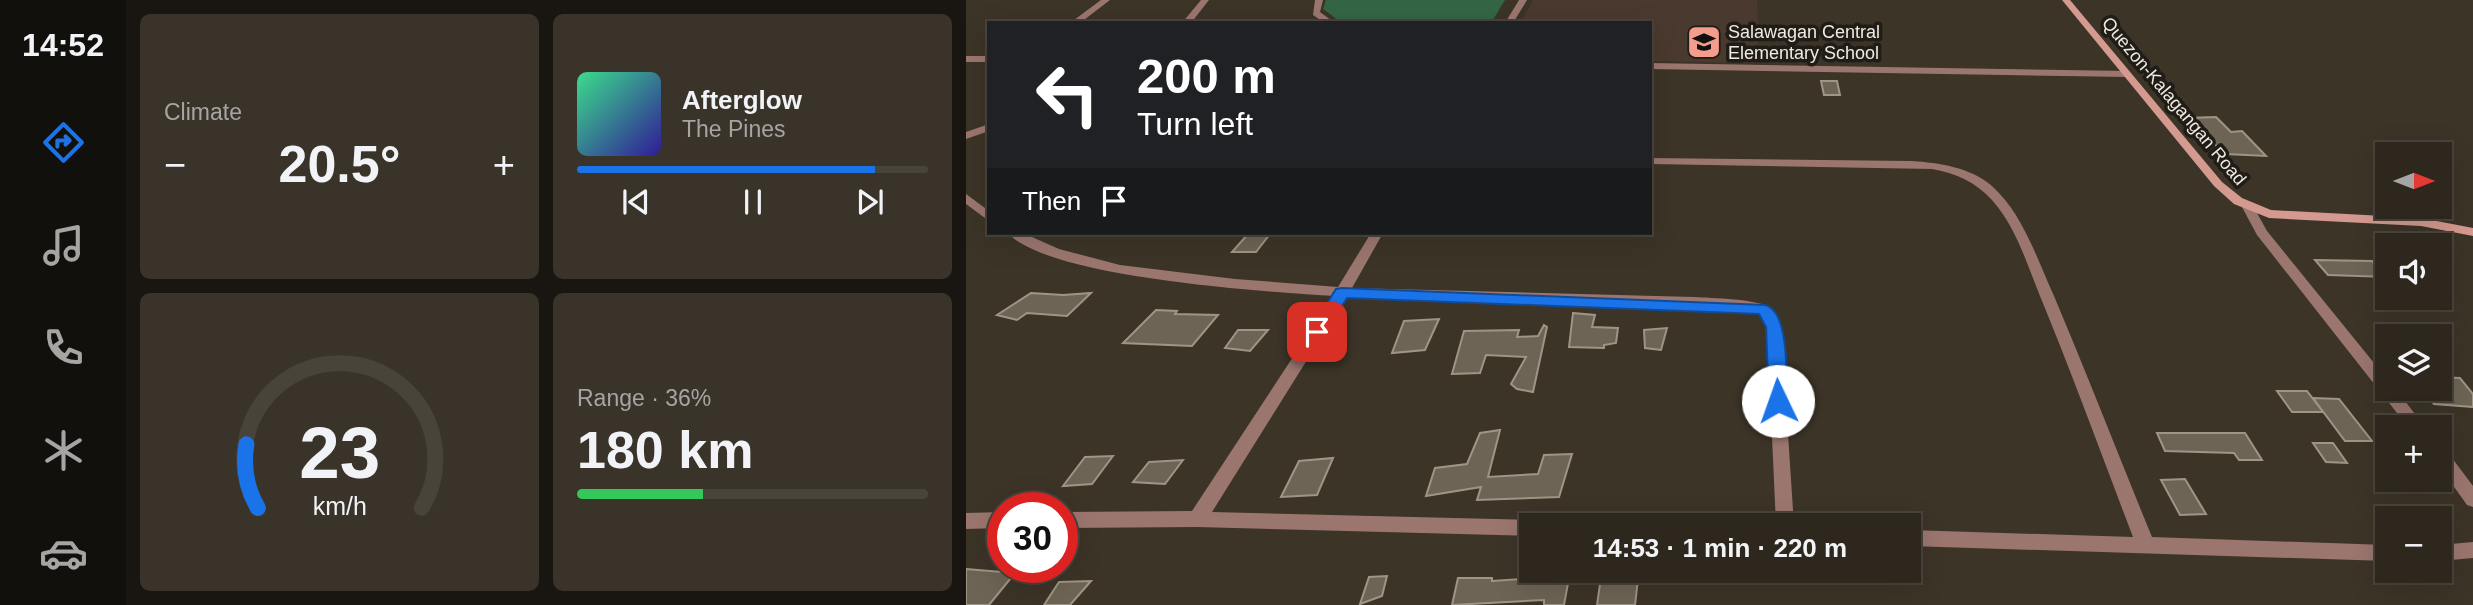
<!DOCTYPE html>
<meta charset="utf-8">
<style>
body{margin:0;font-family:Helvetica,sans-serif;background:#39332a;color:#f1f3f6;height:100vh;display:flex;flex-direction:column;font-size:26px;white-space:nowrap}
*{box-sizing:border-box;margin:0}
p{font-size:23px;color:#a7a5a4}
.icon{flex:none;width:38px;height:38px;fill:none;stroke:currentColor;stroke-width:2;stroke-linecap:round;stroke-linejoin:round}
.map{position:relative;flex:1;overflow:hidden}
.drawer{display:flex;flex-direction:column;gap:14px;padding:14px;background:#191510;width:840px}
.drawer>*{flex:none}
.guide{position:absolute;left:21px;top:21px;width:665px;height:214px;border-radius:0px;box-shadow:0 7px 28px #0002,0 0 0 2px #48443b;background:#202124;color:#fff;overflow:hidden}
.needle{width:46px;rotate:90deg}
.tools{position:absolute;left:1409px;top:142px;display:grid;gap:14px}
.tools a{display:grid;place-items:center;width:77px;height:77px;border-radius:0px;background:#2d271d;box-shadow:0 7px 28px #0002,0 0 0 2px #48443b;font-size:35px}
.speed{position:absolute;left:21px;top:492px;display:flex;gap:14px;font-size:35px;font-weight:700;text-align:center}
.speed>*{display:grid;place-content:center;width:91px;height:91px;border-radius:50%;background:#2d271d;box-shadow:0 7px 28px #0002,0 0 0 2px #48443b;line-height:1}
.speed .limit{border:10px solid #d22;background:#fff;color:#111}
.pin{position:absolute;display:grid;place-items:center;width:60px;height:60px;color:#fff;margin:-30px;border-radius:14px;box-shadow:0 4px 10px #0006}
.me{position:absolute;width:77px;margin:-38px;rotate:357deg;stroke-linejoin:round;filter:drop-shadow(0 0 5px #0008)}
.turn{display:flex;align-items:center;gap:24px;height:147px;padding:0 35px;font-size:32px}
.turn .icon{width:91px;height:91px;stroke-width:2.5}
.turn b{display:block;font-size:49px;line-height:60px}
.then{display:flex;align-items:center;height:66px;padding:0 35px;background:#0003;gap:14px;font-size:26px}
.big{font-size:52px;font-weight:800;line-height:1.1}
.drawer .card{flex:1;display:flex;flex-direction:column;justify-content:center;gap:10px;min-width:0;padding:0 24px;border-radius:10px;background:#39332a}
.drawer .dial{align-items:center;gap:0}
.dial svg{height:182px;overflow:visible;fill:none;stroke:#48443b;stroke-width:7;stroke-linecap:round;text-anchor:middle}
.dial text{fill:#f1f3f6;stroke:none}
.song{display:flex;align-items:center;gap:21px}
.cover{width:84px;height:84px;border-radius:10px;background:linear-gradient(135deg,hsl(150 70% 55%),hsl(250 70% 35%))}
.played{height:7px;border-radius:4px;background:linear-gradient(90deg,#1a73e8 85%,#48443b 85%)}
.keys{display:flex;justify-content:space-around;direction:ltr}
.heat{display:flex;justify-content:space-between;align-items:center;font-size:38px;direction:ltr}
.charge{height:10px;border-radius:5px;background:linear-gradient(90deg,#34c759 36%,#48443b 0)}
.drawer .tiles{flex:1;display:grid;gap:14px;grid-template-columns:repeat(2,1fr)}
.trip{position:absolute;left:553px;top:513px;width:402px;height:70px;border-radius:0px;background:#2d271d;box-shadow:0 7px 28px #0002,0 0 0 2px #48443b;font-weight:800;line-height:70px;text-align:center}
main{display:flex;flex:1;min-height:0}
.tabs{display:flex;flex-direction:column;width:126px;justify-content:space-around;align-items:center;background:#12100c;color:#a7a5a4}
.tabs .icon{width:49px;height:49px}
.tabs .on{color:#1a73e8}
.tabs b{font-size:32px;color:#f1f3f6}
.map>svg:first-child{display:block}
</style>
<main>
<nav class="tabs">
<b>14:52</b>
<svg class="icon on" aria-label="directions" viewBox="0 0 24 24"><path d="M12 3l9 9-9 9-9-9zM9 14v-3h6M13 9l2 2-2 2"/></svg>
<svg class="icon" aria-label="music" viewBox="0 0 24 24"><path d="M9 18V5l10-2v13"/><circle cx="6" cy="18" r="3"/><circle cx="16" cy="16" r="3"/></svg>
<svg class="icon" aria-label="phone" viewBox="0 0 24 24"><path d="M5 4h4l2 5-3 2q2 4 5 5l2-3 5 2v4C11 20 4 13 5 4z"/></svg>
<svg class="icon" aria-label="climate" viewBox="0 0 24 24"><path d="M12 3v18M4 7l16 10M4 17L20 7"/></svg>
<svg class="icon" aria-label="car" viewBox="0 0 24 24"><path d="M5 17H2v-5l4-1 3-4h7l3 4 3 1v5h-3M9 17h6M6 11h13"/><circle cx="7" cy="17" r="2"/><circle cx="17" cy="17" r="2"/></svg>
</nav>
<section class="drawer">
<div class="tiles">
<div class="card"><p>Climate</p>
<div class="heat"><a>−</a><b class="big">20.5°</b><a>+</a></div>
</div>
<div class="card">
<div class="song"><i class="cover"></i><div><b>Afterglow</b><p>The Pines</p></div></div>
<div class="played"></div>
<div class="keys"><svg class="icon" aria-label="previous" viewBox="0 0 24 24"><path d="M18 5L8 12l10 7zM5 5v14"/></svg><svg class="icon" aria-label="pause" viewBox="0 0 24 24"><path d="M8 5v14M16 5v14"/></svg><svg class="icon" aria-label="next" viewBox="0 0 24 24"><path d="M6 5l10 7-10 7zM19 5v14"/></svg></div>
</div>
<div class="card dial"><svg viewBox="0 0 100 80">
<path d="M14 69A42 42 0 1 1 86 69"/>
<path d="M14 69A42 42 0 0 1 9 41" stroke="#1a73e8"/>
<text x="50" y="56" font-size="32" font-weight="700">23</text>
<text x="50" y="72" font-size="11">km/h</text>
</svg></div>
<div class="card"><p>Range · 36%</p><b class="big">180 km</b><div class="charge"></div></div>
</div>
</section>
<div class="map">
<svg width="1507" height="605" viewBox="0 0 1507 605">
<rect width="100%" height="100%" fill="#3c3427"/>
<!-- education -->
<path fill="#4a392e" d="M 567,0 L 791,0 L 793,63 L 684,61 L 684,23 L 554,23 Z"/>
<!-- green -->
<path fill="#346645" d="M 360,0 L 539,0 L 525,23 L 376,23 L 357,9 Z"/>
<!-- building -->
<path fill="#6d6455" stroke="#9e9585" stroke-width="2" d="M 855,81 L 871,81 L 874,95 L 858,95 Z
M 1250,117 L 1265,132 L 1276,131 L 1300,156 L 1259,154 L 1221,118 Z
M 282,234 L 304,234 L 290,252 L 266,252 Z
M 1349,260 L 1406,261 L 1421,277 L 1362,275 Z
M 65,293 L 97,295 L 125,293 L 101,316 L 61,313 L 51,320 L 31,315 Z
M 190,310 L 211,311 L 209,314 L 252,315 L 226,346 L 157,343 Z
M 607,313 L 629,315 L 626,327 L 652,328 L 650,343 L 638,345 L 638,348 L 603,347 Z
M 473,319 L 459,350 L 426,353 L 438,321 Z
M 578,325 L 581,327 L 567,392 L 551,389 L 545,384 L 560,357 L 520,355 L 514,373 L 486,374 L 498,331 L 553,330 L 551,337 L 572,336 Z
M 701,328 L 695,350 L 679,348 L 678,330 Z
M 272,330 L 302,330 L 284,351 L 259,348 Z
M 1474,377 L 1494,378 L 1507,394 L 1507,407 L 1468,404 L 1456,388 L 1474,388 Z
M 1311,391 L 1341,391 L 1357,412 L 1326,412 Z
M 1347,398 L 1373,399 L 1406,441 L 1379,441 Z
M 534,430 L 522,477 L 572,474 L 578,455 L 606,454 L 593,497 L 511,500 L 515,487 L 460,496 L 469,468 L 501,464 L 514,433 Z
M 1191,433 L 1279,433 L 1296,460 L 1273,460 L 1268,453 L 1199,451 Z
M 1347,443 L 1367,443 L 1381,463 L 1360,462 Z
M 147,456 L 126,484 L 97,486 L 119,457 Z
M 367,458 L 351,495 L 315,497 L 333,461 Z
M 217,460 L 199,484 L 167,482 L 183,462 Z
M 1219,479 L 1240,514 L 1214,515 L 1195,480 Z
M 0,569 L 49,573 L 23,605 L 0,605 Z
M 673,571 L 669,605 L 631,605 L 635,577 Z
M 421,576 L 416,596 L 394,604 L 403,577 Z
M 492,578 L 526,578 L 526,581 L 572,578 L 571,582 L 603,578 L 598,605 L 578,605 L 578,600 L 486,605 Z
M 125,581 L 104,605 L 78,605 L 93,582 Z"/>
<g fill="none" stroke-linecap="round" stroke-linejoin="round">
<!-- street -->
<path fill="#9b766f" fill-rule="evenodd" d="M 135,0 L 144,0 L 114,23 L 104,23 Z
M 235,0 L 243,0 L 225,23 L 216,23 Z
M 349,0 L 357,0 L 354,12 L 369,23 L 359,23 L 347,15 Z
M 553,0 L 561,0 L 547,23 L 539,23 Z
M 0,56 L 23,56 L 23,62 L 0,62 Z
M 684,63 L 1161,71 L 1166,74 L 1161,77 L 684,69 Z
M 23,124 L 23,131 L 0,139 L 0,132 Z
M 684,158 L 946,161 C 973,163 1004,167 1026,186 C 1057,214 1071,259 1088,296 C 1122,376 1153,457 1186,537 L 1421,545 L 1421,561 L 943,546 L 943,530 L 1167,537 C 1136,456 1107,376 1074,296 C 1061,264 1050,227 1026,200 C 1010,182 989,173 966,169 L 684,164 Z
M 0,194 L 23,211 L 23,221 L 0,204 Z
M 1282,203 L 1286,204 L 1301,231 L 1421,379 L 1421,388 L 1429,388 L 1459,427 L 1442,427 L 1291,235 L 1276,207 Z
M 42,233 L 57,233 L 93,249 L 154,265 L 269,279 L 372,287 L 405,233 L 417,233 L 386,288 L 728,297 C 745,298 793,299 805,308 C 812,312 813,320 815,327 L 828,525 L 810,525 L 801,327 L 798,318 L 795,314 L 728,306 L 381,296 L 246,512 L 565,520 L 573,525 L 565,525 L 565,536 L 231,527 L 96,528 L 96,512 L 226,511 L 367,296 C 304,292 81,278 42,233 Z
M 1474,448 L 1480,450 L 1507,486 L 1507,507 L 1501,505 L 1474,467 Z
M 37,512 L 37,528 L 0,529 L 0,513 Z
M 1507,542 L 1507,558 L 1474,561 L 1474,545 Z"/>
<!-- secondary -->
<path fill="#d49a8f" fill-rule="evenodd" d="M 1096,0 L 1104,0 L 1256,182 L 1276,198 L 1305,210 L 1455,218 L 1507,228 L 1507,236 L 1455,226 L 1303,218 L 1268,204 L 1248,186 Z"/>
</g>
<!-- route -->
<path fill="#1a73e8" stroke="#114b97" stroke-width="2" d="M 376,288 L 799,305 C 824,311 820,378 821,401 L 812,408 L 803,401 L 800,327 L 793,314 L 381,298 L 357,336 L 345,336 L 343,332 L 370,289 Z"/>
<!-- icons -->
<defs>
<g id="school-square" transform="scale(1.75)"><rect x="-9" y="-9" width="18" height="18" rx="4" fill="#f49d8c" stroke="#201c16"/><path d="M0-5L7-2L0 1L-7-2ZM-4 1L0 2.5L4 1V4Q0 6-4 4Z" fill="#111"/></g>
</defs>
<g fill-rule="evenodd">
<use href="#school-square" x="738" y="42"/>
</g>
<g text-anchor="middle" stroke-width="7" stroke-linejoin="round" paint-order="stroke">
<!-- far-poi labels -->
<g font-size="18" fill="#efeae2" stroke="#201c16" text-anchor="start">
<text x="762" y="38">Salawagan Central<tspan x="762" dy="21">Elementary School</tspan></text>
</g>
<!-- far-street labels -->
<g font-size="18" fill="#efeae2" stroke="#201c16">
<text transform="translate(1208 101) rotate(50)" y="6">Quezon-Kalagangan Road</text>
</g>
</g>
</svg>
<div class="tools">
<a><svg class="needle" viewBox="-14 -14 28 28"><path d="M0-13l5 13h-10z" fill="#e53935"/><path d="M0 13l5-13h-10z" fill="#a7a5a4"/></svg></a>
<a><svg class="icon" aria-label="sound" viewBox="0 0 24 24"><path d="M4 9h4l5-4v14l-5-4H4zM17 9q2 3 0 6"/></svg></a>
<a><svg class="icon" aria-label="layers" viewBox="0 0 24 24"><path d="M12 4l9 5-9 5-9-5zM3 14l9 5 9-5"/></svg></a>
<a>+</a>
<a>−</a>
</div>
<div class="speed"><div class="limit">30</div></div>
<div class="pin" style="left:351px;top:332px;background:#d93025"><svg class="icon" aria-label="arrive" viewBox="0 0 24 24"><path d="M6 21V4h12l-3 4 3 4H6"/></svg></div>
<svg class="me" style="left:812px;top:401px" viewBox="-20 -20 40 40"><circle r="19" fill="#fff"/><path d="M0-13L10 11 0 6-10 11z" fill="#1a73e8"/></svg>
<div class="trip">14:53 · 1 min · 220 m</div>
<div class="guide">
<div class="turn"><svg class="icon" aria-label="left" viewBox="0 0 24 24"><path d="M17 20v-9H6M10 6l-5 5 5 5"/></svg><div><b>200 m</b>Turn left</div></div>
<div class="then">Then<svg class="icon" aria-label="arrive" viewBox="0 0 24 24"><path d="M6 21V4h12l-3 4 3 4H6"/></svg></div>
</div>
</div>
</main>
